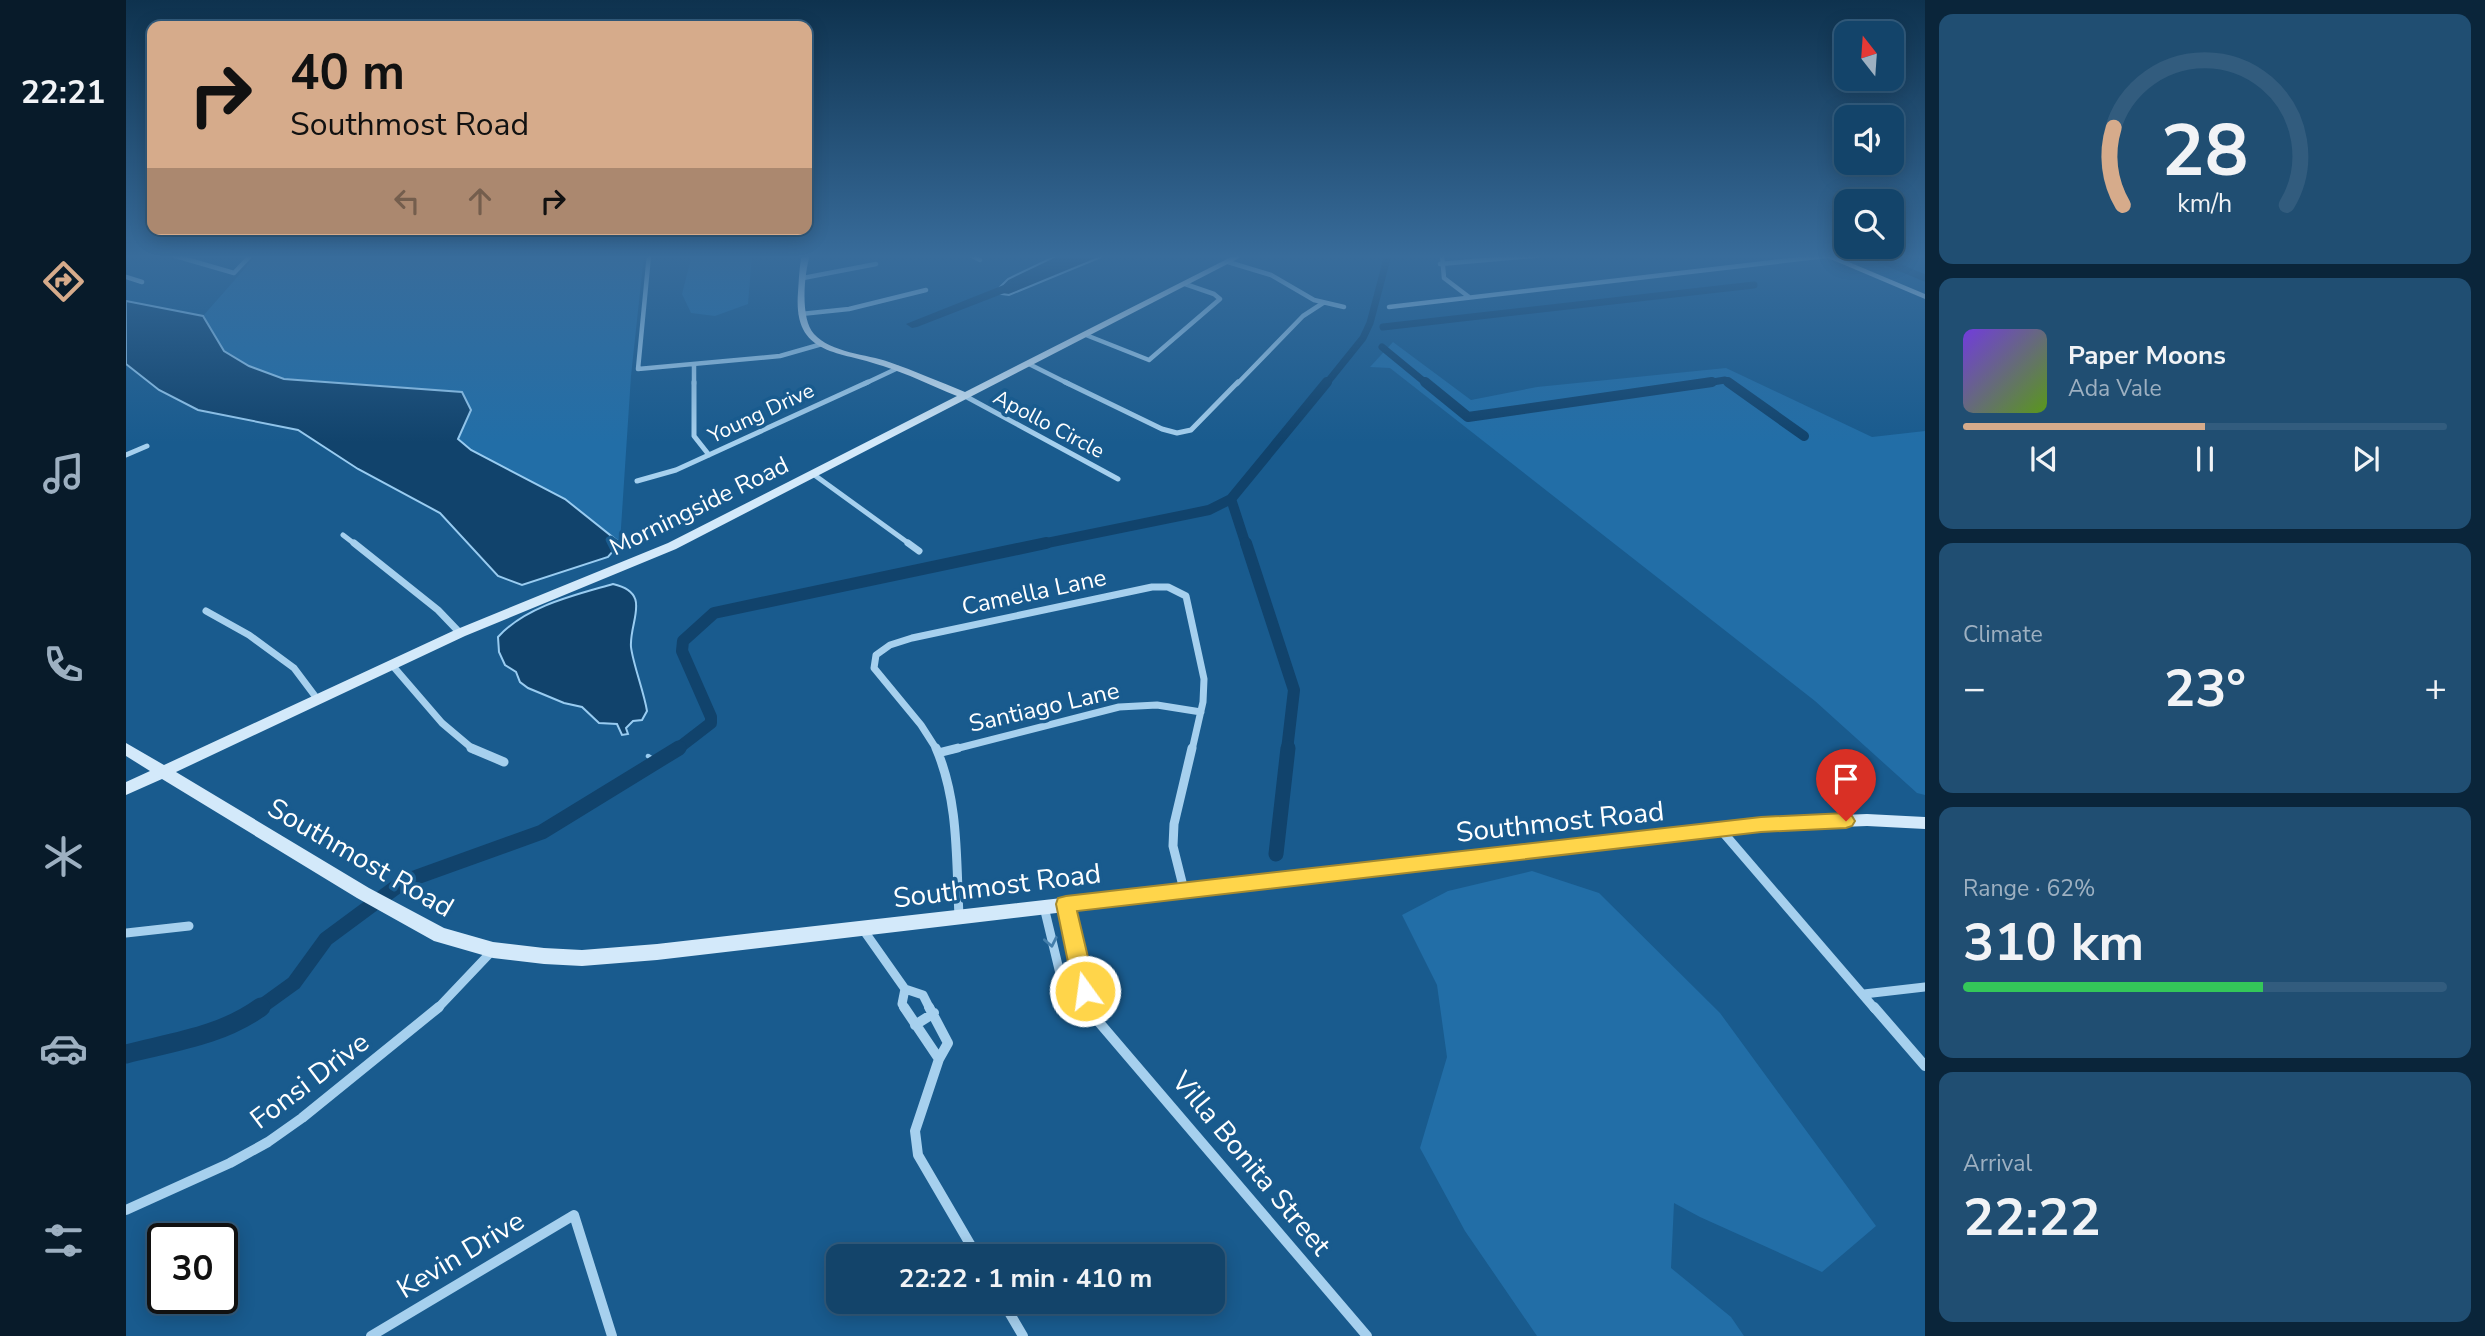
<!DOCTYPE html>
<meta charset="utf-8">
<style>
body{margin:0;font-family:"Nunito Sans",sans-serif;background:#204e72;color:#f1f3f6;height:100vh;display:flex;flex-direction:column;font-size:26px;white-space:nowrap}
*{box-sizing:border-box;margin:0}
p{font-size:23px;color:#9db0c1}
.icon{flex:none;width:38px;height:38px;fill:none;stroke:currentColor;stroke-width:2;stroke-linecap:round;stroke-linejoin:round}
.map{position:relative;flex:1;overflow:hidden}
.sheet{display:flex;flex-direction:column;gap:14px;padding:14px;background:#0a253a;width:560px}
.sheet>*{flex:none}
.banner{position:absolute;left:21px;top:21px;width:665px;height:214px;border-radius:14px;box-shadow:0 4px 18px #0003,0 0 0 2px #325c7e;background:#d6ab8b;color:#111;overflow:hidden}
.needle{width:46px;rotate:343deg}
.fabs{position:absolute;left:1708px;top:21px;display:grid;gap:14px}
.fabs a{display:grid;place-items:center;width:70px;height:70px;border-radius:14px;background:#13446a;box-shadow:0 4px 18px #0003,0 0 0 2px #325c7e;font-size:35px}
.speed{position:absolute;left:21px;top:1223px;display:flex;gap:14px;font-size:35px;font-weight:700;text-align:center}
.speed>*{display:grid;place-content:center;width:91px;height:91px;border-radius:50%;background:#13446a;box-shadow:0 4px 18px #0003,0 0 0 2px #325c7e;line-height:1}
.speed .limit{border:4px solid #111;border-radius:10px;background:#fff;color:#111}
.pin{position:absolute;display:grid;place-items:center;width:60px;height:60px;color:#fff;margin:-72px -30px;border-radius:50% 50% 50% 0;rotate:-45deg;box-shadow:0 0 7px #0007}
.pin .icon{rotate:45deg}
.me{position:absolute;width:77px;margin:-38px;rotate:346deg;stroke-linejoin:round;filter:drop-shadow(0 0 5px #0008)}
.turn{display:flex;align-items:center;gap:24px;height:147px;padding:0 28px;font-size:32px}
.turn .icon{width:91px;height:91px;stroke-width:2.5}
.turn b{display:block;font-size:49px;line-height:60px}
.lanes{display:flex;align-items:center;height:66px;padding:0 28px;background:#0003;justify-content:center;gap:35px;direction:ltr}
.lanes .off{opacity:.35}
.big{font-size:52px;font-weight:700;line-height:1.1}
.sheet .widget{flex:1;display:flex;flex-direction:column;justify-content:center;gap:10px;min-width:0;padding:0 24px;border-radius:14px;background:#204e72}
.sheet .dial{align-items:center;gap:0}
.dial svg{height:182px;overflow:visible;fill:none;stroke:#325c7e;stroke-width:7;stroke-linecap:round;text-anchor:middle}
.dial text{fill:#f1f3f6;stroke:none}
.song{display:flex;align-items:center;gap:21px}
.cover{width:84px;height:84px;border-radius:10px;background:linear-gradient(135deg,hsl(260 70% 55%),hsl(90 70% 35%))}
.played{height:7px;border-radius:4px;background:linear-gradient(90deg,#d6ab8b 50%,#325c7e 50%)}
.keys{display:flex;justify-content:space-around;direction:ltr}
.heat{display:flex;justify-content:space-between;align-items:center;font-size:38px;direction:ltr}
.charge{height:10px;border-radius:5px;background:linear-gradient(90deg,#34c759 62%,#325c7e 0)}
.trip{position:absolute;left:700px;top:1244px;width:399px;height:70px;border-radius:14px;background:#13446a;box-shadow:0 4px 18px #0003,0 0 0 2px #325c7e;font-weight:700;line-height:70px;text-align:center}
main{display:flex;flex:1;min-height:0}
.tabs{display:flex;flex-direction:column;width:126px;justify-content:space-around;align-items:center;background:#081b2a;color:#9db0c1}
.tabs .icon{width:49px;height:49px}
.tabs .on{color:#d6ab8b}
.tabs b{font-size:32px;color:#f1f3f6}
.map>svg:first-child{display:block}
</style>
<main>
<nav class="tabs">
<b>22:21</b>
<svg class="icon on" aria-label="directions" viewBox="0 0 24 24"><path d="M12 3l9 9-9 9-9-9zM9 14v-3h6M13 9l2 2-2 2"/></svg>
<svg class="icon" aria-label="music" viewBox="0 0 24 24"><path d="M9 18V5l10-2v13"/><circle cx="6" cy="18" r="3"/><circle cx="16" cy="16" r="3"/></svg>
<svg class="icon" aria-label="phone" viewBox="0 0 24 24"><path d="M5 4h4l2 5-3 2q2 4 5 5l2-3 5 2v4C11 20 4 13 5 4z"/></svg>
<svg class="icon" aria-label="climate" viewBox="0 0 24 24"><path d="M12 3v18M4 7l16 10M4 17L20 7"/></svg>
<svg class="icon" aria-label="car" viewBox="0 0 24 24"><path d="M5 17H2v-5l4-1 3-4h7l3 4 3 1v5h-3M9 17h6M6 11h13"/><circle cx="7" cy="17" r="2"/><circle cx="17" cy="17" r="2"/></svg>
<svg class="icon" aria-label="filters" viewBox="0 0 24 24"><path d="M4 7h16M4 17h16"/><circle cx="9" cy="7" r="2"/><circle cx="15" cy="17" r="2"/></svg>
</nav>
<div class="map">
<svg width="1799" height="1336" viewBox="0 0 1799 1336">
<rect width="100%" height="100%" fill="#195b8e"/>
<!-- green -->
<path fill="#226ea7" d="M 162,255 L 518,255 L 505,376 L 494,543 L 439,499 L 345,450 L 332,439 L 345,410 L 289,388 L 158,379 L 123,366 L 98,351 L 77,316 L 128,258 Z
M 566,255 L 626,255 L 622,304 L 589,316 L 565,313 L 556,294 Z
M 1267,342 L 1345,400 L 1411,387 L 1600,368 L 1746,437 L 1799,431 L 1799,795 L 1791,793 L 1689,701 L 1264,368 L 1244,367 Z
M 1406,871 L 1473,893 L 1594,1013 L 1750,1226 L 1696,1272 L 1574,1217 L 1548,1203 L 1545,1268 L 1605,1317 L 1618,1336 L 1411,1336 L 1339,1231 L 1294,1148 L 1321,1057 L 1311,985 L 1276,915 L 1322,891 Z"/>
<!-- water -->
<path fill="#11436c" stroke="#99ccf1" stroke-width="2" d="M 932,255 L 980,255 L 883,295 L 868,293 L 882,279 Z
M 0,301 L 77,316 L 98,351 L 123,366 L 158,379 L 336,392 L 345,410 L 332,439 L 345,450 L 439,499 L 494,543 L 482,557 L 396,585 L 372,576 L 314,513 L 232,469 L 172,430 L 72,410 L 33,390 L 0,364 Z
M 487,584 C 527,593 503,621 505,647 C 507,664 518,692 521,711 L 516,720 L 507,721 L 500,728 L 502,734 L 496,735 L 491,724 L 473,723 L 456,707 L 438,703 L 402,688 L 394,682 L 390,672 L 379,665 L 373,652 L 372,637 C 400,606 449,595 487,584 Z"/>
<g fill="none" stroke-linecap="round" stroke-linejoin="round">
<!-- stream -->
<path stroke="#99ccf1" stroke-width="4.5" d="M 522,756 L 530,761"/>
<!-- canal-far4 -->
<path stroke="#11436c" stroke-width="7" d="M 1743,255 L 1799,278
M 1257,327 L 1628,285
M 1256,347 L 1301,384
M 1200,384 L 1237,338 L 1244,323 L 1262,255
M 1574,384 L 1599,380 L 1604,384"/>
<!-- canal-far3 -->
<path stroke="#11436c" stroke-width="10" d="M 1299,382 L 1342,417 L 1586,382
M 1602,382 L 1678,436
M 1105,499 L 1120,545
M 911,545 L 1083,510 L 1105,499 L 1201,382"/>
<!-- canal-far2 -->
<path stroke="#11436c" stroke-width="12" d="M 1120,543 L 1168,690 L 1161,750
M 550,750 L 585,723 L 585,717 L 556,651 L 557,641 L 588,613 L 920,543"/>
<!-- canal-far1 -->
<path stroke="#11436c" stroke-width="15" d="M 1150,854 L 1162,748
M 132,1009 L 168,983 L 200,939 L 277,882 L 416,832 L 553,748"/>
<!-- canal -->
<path stroke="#11436c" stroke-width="19" d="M 0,1054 C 47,1042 95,1036 135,1007"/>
<!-- river -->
<path fill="#11436c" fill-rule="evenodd" d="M 895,278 L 899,279 L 899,285 L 791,327 L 786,328 L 780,324 Z"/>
<!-- street-far4 -->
<path stroke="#a6d0ee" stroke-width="4.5" d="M 46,255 L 108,273 L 125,255
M 523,255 L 512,369 L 654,356 L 696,344
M 844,255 L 854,260
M 1316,255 L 1318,278 L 1343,297
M 1102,262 L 1145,275 L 1188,300 L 1218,307
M 1314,264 L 1418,255
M 0,277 L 16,282
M 677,278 L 750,264
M 1263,307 L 1700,256
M 675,314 L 723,309 L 800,290
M 960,335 L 1023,360 L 1094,299 L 1088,294 L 1059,284
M 903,364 L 943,384
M 568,366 L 568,384
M 738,384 L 772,368
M 1111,384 L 1177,316 L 1197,303"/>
<!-- street-far3 -->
<path stroke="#a6d0ee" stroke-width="5" d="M 568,382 L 568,436 L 583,455
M 939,382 L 1036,429 L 1051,433 L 1065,430 L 1112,382
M 839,396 L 992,479
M 0,455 L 21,446
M 687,474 L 785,545
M 511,481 L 550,470 L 742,382
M 217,535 L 230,545"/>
<!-- street-far2 -->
<path stroke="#a6d0ee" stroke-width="7" d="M 228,543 L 312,610 L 334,633
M 782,543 L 793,551
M 80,611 L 123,635 L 168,668 L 192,700
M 266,665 L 316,723 L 348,750
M 811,750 L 795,725 L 748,668 L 750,655 L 764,645 L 786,638 L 1026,587 L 1042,587 L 1060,596 L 1078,679 L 1077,702 L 1066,750
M 825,750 L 993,707 L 1031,705 L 1075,712"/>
<!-- street-far1 -->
<path stroke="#a6d0ee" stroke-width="9" d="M 345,748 L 378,762
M 810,748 C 833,801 830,860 833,916
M 812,753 L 832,748
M 1595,830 L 1749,1009
M 1058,890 L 1047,846 L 1048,824 L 1066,748
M 940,905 L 959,991 L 967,1009
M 918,907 L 936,982 L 961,1009
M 736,928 L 779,989 L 797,995 L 804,1009
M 0,933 L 63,926
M 779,989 L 776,1004 L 779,1009
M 1738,994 L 1799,987
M 311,1009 L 367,950"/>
<!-- street -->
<path stroke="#a6d0ee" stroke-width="10" d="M 778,1007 L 813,1059
M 803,1007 L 822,1043 L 813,1059 L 789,1131 L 792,1155 L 851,1256
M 960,1007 L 1241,1336
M 967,1007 L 970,1014
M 1748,1007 L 1799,1066
M 789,1025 L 808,1013
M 0,1210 L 104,1163 L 142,1142 L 176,1118 L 313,1007
M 877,1302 L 897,1336
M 245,1336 L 448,1215 L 486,1336"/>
<!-- secondary -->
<path fill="#d3e9fa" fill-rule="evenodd" d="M 676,255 L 684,255 C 678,274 674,319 688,334 C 705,353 741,354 763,362 C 789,371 814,382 839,392 L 1109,255 L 1119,255 L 550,549 L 339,636 L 50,772 L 243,888 L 318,928 L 367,942 L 418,948 L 456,950 L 531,944 L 1638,818 L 1741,814 L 1799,817 L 1799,829 L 1741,826 L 1638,830 L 531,960 L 456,966 L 418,964 L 367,958 L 308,941 L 231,898 L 36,779 L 0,795 L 0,782 L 24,771 L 0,756 L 0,743 L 38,765 L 329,630 L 542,543 L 831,396 C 806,386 782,374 757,366 C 711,350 667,356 672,292 C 673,280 673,267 676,255 Z
M 1695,255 L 1706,255 L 1799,294 L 1799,299 Z"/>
</g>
<!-- one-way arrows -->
<defs><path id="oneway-chevron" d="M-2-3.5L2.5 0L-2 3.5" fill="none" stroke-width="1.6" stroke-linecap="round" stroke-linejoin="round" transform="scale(1.75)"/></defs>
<use stroke="#437eab" href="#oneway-chevron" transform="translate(925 942) rotate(79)"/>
<!-- sky -->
<linearGradient id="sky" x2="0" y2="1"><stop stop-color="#0e324e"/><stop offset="0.58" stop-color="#386c9b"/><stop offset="1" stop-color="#386c9b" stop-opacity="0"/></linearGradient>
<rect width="1799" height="442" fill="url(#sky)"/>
<!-- route -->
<path fill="#ffd54a" stroke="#a68a30" stroke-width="2" d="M 1720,813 L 1726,816 L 1729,821 L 1726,826 L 1720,828 L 1635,832 L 951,911 L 970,991 L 967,998 L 959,1001 L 952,998 L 948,991 L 930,904 L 932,898 L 940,896 L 1635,817 Z"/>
<g text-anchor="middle" stroke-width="7" stroke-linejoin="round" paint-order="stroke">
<!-- far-street labels -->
<g font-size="21" fill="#fff" stroke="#195b8e">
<text transform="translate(635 413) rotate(-25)" y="7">Young Drive</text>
<text transform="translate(923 424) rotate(28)" y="7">Apollo Circle</text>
</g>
<!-- street labels -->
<g font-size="24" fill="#fff" stroke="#195b8e">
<text transform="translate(573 506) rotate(-26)" y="8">Morningside Road</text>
<text transform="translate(908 592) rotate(-12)" y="8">Camella Lane</text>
<text transform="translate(918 707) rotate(-13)" y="8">Santiago Lane</text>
</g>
<!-- near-street labels -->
<g font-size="28" fill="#fff" stroke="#195b8e">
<text transform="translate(1434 821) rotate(-6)" y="10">Southmost Road</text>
<text transform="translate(235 857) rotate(30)" y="10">Southmost Road</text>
<text transform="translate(871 885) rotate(-7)" y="10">Southmost Road</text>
<text transform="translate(183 1080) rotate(-37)" y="10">Fonsi Drive</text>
<text transform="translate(1126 1163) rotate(50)" y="10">Villa Bonita Street</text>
<text transform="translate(334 1254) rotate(-31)" y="10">Kevin Drive</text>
</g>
</g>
</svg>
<div class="fabs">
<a><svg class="needle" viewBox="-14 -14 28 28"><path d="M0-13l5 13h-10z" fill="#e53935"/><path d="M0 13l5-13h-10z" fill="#9db0c1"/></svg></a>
<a><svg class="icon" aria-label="sound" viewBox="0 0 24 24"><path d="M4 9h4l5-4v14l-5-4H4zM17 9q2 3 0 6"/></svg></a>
<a><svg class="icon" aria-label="search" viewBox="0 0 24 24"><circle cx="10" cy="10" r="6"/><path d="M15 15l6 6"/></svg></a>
</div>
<div class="speed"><div class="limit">30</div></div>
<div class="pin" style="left:1720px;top:821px;background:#d93025"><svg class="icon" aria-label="arrive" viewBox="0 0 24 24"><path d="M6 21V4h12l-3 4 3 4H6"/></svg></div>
<svg class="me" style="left:959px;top:991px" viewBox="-20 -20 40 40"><circle r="17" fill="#ffd54a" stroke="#fff" stroke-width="3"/><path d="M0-11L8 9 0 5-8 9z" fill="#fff"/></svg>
<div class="trip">22:22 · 1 min · 410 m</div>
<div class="banner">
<div class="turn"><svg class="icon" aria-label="right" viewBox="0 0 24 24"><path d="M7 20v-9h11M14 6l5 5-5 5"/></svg><div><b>40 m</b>Southmost Road</div></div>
<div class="lanes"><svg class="icon off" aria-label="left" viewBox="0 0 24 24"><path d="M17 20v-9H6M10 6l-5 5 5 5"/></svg><svg class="icon off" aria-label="ahead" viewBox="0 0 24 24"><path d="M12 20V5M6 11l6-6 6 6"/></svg><svg class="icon" aria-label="right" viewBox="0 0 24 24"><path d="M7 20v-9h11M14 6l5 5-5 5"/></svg></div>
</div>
</div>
<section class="sheet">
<div class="widget dial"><svg viewBox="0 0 100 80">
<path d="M14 69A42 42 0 1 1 86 69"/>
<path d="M14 69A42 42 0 0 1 10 35" stroke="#d6ab8b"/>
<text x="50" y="56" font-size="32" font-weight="700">28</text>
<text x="50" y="72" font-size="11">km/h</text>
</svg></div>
<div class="widget">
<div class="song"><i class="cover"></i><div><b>Paper Moons</b><p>Ada Vale</p></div></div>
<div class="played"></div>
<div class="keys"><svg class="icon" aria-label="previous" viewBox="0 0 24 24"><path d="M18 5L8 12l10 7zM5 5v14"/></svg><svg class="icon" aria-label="pause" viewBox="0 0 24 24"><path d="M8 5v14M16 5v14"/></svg><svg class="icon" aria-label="next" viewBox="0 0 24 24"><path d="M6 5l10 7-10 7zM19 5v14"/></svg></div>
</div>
<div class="widget"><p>Climate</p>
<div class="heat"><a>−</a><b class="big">23°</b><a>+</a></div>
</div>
<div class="widget"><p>Range · 62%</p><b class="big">310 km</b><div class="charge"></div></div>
<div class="widget"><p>Arrival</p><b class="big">22:22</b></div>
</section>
</main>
